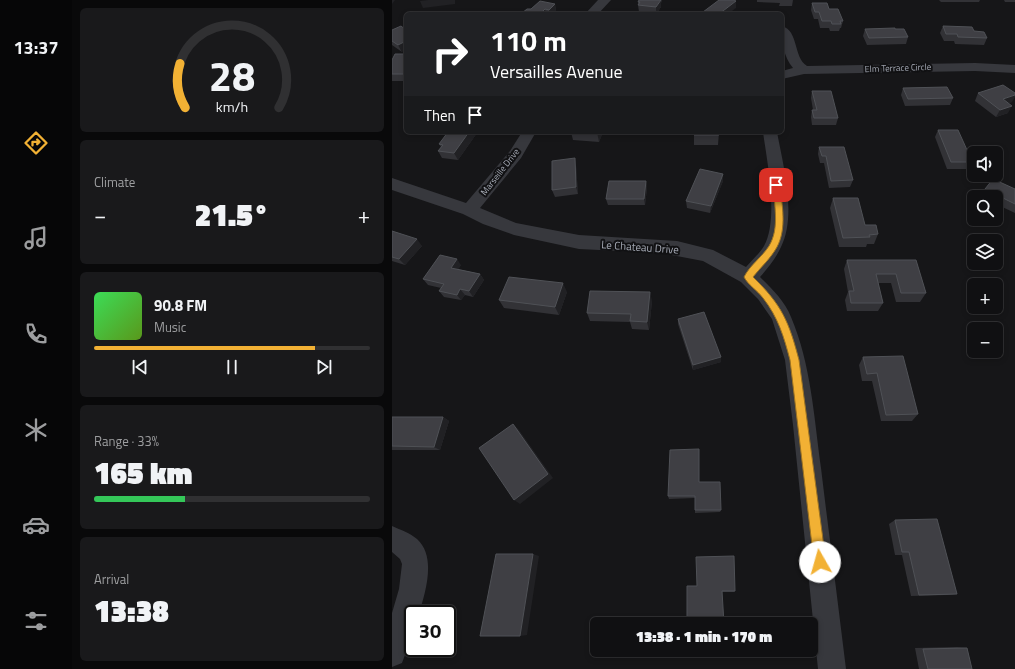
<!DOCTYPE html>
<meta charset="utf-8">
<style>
body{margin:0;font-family:"Titillium Web",sans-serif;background:#19191b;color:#f1f3f6;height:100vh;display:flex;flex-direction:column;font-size:15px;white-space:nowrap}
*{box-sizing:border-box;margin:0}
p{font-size:13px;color:#9c9d9f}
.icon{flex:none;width:22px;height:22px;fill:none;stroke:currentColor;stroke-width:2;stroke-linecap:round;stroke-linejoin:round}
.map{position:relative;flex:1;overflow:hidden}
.sheet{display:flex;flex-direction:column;gap:8px;padding:8px;background:#09090a;width:320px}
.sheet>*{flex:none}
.hud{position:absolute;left:12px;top:12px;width:380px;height:122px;border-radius:6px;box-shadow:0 2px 6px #0003,0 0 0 1px #303032;background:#202124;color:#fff;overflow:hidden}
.tools{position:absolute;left:575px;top:146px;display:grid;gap:8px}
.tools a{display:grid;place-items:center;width:36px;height:36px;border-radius:6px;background:#101012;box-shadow:0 2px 6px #0003,0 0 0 1px #303032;font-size:20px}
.speed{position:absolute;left:12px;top:605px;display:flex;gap:8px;font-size:20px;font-weight:700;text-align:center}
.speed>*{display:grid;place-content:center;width:52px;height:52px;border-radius:50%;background:#101012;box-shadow:0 2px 6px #0003,0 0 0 1px #303032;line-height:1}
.speed .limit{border:2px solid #111;border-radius:6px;background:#fff;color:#111}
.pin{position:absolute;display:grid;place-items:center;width:34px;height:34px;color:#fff;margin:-17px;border-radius:8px;box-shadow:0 2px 6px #0006}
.me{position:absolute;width:44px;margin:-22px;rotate:353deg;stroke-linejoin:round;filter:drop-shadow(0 0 3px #0008)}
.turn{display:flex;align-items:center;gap:14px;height:84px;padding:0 20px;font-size:18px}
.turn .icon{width:52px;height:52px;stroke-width:2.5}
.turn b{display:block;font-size:28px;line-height:34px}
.then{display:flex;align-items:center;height:38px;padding:0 20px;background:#0003;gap:8px;font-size:15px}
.big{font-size:30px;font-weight:800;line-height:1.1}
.sheet .card{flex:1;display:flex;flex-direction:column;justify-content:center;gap:6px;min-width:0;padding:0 14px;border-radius:6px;background:#19191b}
.sheet .dial{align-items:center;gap:0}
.dial svg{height:104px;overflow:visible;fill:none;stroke:#303032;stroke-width:7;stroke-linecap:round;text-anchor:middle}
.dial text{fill:#f1f3f6;stroke:none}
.song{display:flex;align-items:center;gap:12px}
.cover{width:48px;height:48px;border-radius:6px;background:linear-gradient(135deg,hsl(130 70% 55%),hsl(90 70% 35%))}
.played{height:4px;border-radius:2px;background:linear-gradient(90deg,#f2b134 80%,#303032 80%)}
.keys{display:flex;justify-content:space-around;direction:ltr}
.heat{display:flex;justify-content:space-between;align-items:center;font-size:22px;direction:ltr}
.charge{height:6px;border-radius:3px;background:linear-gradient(90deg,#34c759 33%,#303032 0)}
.trip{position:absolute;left:198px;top:617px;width:228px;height:40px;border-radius:6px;background:#101012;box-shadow:0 2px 6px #0003,0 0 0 1px #303032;font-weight:800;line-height:40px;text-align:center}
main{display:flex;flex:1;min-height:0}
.dock{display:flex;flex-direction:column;width:72px;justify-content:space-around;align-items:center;background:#060607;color:#9c9d9f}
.dock .icon{width:28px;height:28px}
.dock .selected{color:#f2b134}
.dock b{font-size:18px;color:#f1f3f6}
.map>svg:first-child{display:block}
</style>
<main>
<nav class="dock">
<b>13:37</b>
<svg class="icon selected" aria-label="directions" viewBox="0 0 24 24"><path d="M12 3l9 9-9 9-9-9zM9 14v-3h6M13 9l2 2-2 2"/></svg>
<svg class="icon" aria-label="music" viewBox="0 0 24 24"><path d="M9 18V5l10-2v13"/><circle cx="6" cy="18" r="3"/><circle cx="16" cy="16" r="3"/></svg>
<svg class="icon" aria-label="phone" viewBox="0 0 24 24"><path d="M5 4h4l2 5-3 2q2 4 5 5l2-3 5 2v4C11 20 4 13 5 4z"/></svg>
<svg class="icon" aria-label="climate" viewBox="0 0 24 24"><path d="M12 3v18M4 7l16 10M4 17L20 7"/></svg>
<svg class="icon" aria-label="car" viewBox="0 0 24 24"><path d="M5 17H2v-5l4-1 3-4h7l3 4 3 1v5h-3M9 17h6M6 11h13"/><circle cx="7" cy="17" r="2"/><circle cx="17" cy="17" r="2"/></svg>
<svg class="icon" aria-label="filters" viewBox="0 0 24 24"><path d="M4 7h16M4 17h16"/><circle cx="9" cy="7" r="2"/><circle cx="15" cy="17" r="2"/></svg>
</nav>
<section class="sheet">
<div class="card dial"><svg viewBox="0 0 100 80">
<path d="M14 69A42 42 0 1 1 86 69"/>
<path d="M14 69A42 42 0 0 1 10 35" stroke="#f2b134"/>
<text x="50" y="56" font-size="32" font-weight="700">28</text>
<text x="50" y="72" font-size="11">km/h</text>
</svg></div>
<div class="card"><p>Climate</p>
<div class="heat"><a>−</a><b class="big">21.5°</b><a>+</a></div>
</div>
<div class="card">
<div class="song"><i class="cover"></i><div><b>90.8 FM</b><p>Music</p></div></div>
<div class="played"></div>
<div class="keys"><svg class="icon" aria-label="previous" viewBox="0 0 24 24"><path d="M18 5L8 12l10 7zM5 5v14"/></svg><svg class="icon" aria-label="pause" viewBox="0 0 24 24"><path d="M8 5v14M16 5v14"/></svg><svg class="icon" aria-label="next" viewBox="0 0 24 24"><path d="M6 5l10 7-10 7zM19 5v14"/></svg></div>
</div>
<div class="card"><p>Range · 33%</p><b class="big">165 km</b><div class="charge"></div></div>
<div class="card"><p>Arrival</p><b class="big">13:38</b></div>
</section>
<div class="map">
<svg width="623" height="669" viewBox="0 0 623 669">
<rect width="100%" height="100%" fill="#161618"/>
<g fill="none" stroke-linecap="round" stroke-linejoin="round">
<!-- street -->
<path fill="#37383d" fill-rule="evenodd" d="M 206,0 L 219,0 L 206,14 L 193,14 Z
M 390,26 C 407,31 401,57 415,66 L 583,63 L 623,65 L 623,73 L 583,71 L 412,74 L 390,79 L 390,71 L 401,68 C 391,56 390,42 390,26 Z
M 130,132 L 144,132 L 129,158 L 88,208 L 124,223 L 187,235 L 285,241 L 321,250 L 354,267 C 360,260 367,254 372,246 C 387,219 375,161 371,132 L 385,132 C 391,165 405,215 389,247 C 384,258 376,268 368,277 C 379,288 393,301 399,317 C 419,364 422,417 429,468 C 437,535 446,602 454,669 L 426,669 L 401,425 L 393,360 L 380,319 L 366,299 L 349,282 L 311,261 L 269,253 L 187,249 L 122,235 L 91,224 L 71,214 L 0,190 L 0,178 L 74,203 L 118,151 Z
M 0,526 C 9,530 18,533 25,539 C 45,557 33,593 27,614 L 21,614 C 21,634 17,645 10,663 L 0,667 L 0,613 L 7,589 L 10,564 L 8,559 L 0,552 Z"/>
</g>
<!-- wall -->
<path fill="#323236" d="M 247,0 L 270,0 L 269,3 L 269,7 L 264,14 L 247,12 L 246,5 L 246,2 Z
M 365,0 L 401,0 L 400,6 L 387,6 L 388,3 L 365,2 Z
M 547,0 L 588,0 L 587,2 L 549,2 Z
M 612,0 L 623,0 L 623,2 L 613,2 Z
M 420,3 L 437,9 L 451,21 L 449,28 L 448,28 L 447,31 L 438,31 L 437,28 L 428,28 L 426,19 L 422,19 L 419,10 Z
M 163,4 L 164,11 L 162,14 L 131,14 L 130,13 L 139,9 Z
M 551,26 L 582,31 L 595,38 L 592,45 L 563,44 L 562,41 L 552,41 L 548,33 Z
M 473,29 L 503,29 L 516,37 L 514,44 L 475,45 L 471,36 Z
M 0,30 L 10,52 L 0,45 Z
M 14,54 L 14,81 L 0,81 L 0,60 Z
M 511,88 L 561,98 L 558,105 L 513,106 L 509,95 Z
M 420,91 L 446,118 L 444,125 L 420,125 L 419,117 L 420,110 L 421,110 L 419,98 Z
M 586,93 L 620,102 L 616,103 L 616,113 L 604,117 L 583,101 Z
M 546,130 L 575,150 L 582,162 L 582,168 L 581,169 L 555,169 L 543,137 Z
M 179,132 L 211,132 L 207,142 L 181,140 Z
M 302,132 L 327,132 L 326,145 L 302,145 Z
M 85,133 L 66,160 L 50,158 L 46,151 L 49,147 L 47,144 Z
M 427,147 L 461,180 L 458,187 L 437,188 L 432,163 L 428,163 L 426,154 Z
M 184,165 L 186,194 L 163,197 L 160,190 Z
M 331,174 L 331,181 L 318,213 L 295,208 L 294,201 Z
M 254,181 L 255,188 L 253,205 L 216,205 L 214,199 Z
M 593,189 L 623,189 L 623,213 L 604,204 L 604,197 L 590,197 L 588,196 Z
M 441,198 L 473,225 L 486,234 L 482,244 L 475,244 L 474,247 L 447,247 L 438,208 Z
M 0,231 L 30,246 L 13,265 L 0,261 Z
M 455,260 L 524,260 L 534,293 L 528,302 L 504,302 L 499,283 L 486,283 L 491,303 L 486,311 L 455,311 L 453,300 L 456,292 L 452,269 Z
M 69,265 L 66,269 L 88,274 L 92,280 L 81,297 L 73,295 L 69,300 L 52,297 L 47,291 L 49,288 L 36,285 L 31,279 Z
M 175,292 L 167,315 L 112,308 L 107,300 Z
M 260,301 L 257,330 L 240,329 L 238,322 L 198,321 L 195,313 Z
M 286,319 L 329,357 L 329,362 L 301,370 L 286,324 Z
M 471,357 L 526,414 L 520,421 L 489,421 L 480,381 L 470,381 L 467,365 Z
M 0,417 L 51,417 L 57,421 L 48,450 L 0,450 Z
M 307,482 L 329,510 L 328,512 L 303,513 L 303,498 L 277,499 L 276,496 Z
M 503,520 L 565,594 L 555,595 L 519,596 L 510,555 L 503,555 L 497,524 Z
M 295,586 L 343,591 L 342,592 L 331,592 Z
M 565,647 L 575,648 L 580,669 L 527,669 L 523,648 Z"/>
<!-- shaded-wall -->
<path fill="#212124" d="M 0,0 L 3,0 L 0,4 Z
M 36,0 L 63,0 L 63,4 L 31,8 L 28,1 Z
M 265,0 L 270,0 L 269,3 L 269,7 L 264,14 L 264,7 Z
M 344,1 L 344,8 L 336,14 L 327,14 Z
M 163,4 L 164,11 L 162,14 L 158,14 L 157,10 Z
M 153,9 L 154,14 L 148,14 Z
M 14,41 L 14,50 L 10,52 L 6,45 Z
M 623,95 L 623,97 L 620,102 L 607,106 L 611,99 Z
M 620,106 L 616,113 L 604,117 L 608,110 Z
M 77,132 L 84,132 L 85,133 L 66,160 L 62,153 Z
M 205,132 L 211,132 L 207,142 Z
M 183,158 L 184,165 L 186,194 L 184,187 Z
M 331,174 L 331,181 L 318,213 L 319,206 Z
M 254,181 L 255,188 L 253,205 L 252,199 Z
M 25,239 L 30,246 L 13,265 L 7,259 Z
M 65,259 L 69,265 L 63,274 L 59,268 Z
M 88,274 L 92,280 L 81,297 L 77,291 Z
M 171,283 L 175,292 L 167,315 L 163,307 Z
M 68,289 L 73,295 L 69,300 L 65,295 Z
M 258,292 L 260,301 L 257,330 L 255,322 Z
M 329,357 L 329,362 L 301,370 L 301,365 Z
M 51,417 L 57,421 L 48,450 L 42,447 Z
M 121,424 L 127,430 L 161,478 L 128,504 L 122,500 Z
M 141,554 L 147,556 L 135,635 L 128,636 Z"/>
<!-- building -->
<path fill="#3f3f44" stroke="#4f5156" d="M 247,0 L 269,0 L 264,7 L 246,5 L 248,2 L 246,2 Z
M 327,0 L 342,0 L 344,1 L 327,14 L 316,14 L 311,12 Z
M 148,1 L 163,4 L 157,10 L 153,9 L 148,14 L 133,14 L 134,14 L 130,13 L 135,9 L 139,9 Z
M 420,3 L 435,3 L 437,9 L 446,9 L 451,21 L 448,21 L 449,24 L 440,24 L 439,21 L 430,21 L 427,12 L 423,12 Z
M 9,26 L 14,30 L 14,41 L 6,45 L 0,41 L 0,30 Z
M 551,26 L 580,27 L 582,31 L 592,32 L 595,38 L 566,37 L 565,34 L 554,34 Z
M 503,28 L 503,29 L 512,29 L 516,37 L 477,38 L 473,29 Z
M 3,54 L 14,54 L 14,72 L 13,74 L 0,74 L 0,60 Z
M 611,85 L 623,93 L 623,95 L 611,99 L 620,106 L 608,110 L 586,93 Z
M 555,87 L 561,98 L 516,99 L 511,88 Z
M 420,91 L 439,91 L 446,118 L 422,118 L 420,110 L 425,110 Z
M 546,130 L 566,130 L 575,150 L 580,150 L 582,155 L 582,162 L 559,162 Z
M 56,132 L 77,132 L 62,153 L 46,151 L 51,145 L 47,144 Z
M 302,132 L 327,132 L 327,135 L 302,135 Z
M 427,147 L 452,147 L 461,180 L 439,181 L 434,156 L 430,156 Z
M 183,158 L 184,187 L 160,190 L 160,161 Z
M 308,169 L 331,174 L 319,206 L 294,201 Z
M 601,179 L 623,189 L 623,204 L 593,189 Z
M 217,181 L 254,181 L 252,199 L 214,199 Z
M 441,198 L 466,198 L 473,225 L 484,225 L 486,234 L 477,235 L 478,237 L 451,238 Z
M 0,231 L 25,239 L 7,259 L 0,257 Z
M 48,255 L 65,259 L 59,268 L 88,274 L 77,291 L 68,289 L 65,295 L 47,291 L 52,284 L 31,279 Z
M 455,260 L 524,260 L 534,293 L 509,293 L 504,274 L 484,274 L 491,303 L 459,303 L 457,291 L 462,291 Z
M 117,277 L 171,283 L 163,307 L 107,300 Z
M 198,291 L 258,292 L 255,322 L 238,321 L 239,314 L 195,313 Z
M 312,312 L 329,357 L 301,365 L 286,319 Z
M 511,356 L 526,414 L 494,415 L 485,373 L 475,374 L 471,357 Z
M 0,417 L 51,417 L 42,447 L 0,446 Z
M 121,424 L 156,474 L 122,500 L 87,448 Z
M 307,449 L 307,482 L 328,482 L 329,510 L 303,510 L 303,496 L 276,496 L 278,450 Z
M 545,519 L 565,594 L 527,595 L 517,552 L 510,552 L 503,520 Z
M 104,554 L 141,554 L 128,636 L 88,636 Z
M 342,556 L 343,591 L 330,591 L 332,624 L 295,624 L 295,586 L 305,586 L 304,557 Z
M 575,648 L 580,669 L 536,669 L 531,649 Z
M 295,650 L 333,650 L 333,656 L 295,657 Z"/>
<!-- route -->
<path fill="#f2b134" stroke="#9d7322" d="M 384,182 L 388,185 C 390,205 395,228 385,247 C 379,258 369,267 361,277 C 390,305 397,322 407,360 L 434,562 L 432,566 L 428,568 L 424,566 L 422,562 L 398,360 C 392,337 386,317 371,298 C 365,290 356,285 352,277 C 358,265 370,257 377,246 C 388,228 382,204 381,185 Z"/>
<g text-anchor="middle" stroke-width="4" stroke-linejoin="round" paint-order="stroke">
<!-- far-street labels -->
<g font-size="9" fill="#a8adb8" stroke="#111113">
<text transform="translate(506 68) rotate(-2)" y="3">Elm Terrace Circle</text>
<text transform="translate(108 172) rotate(-52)" y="3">Marseille Drive</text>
</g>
<!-- street labels -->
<g font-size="11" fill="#a8adb8" stroke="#111113">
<text transform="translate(248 247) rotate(4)" y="4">Le Chateau Drive</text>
</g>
</g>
</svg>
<div class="tools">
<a><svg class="icon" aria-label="sound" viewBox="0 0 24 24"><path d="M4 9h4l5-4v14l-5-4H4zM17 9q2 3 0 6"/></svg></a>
<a><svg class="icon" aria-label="search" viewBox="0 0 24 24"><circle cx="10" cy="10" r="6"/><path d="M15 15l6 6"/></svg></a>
<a><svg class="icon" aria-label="layers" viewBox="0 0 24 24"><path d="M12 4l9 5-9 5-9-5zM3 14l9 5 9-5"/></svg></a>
<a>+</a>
<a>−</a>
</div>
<div class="speed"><div class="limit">30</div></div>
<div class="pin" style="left:384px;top:185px;background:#d93025"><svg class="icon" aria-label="arrive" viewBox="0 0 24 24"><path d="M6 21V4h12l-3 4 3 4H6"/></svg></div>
<svg class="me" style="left:428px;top:562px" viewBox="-20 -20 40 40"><circle r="19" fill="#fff"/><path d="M0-13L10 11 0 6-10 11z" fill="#f2b134"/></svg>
<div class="trip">13:38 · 1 min · 170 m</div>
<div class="hud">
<div class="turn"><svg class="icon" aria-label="right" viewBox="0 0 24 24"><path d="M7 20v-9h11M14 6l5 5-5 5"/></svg><div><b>110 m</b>Versailles Avenue</div></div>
<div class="then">Then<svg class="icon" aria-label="arrive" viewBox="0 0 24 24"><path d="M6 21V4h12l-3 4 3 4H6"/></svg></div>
</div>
</div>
</main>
